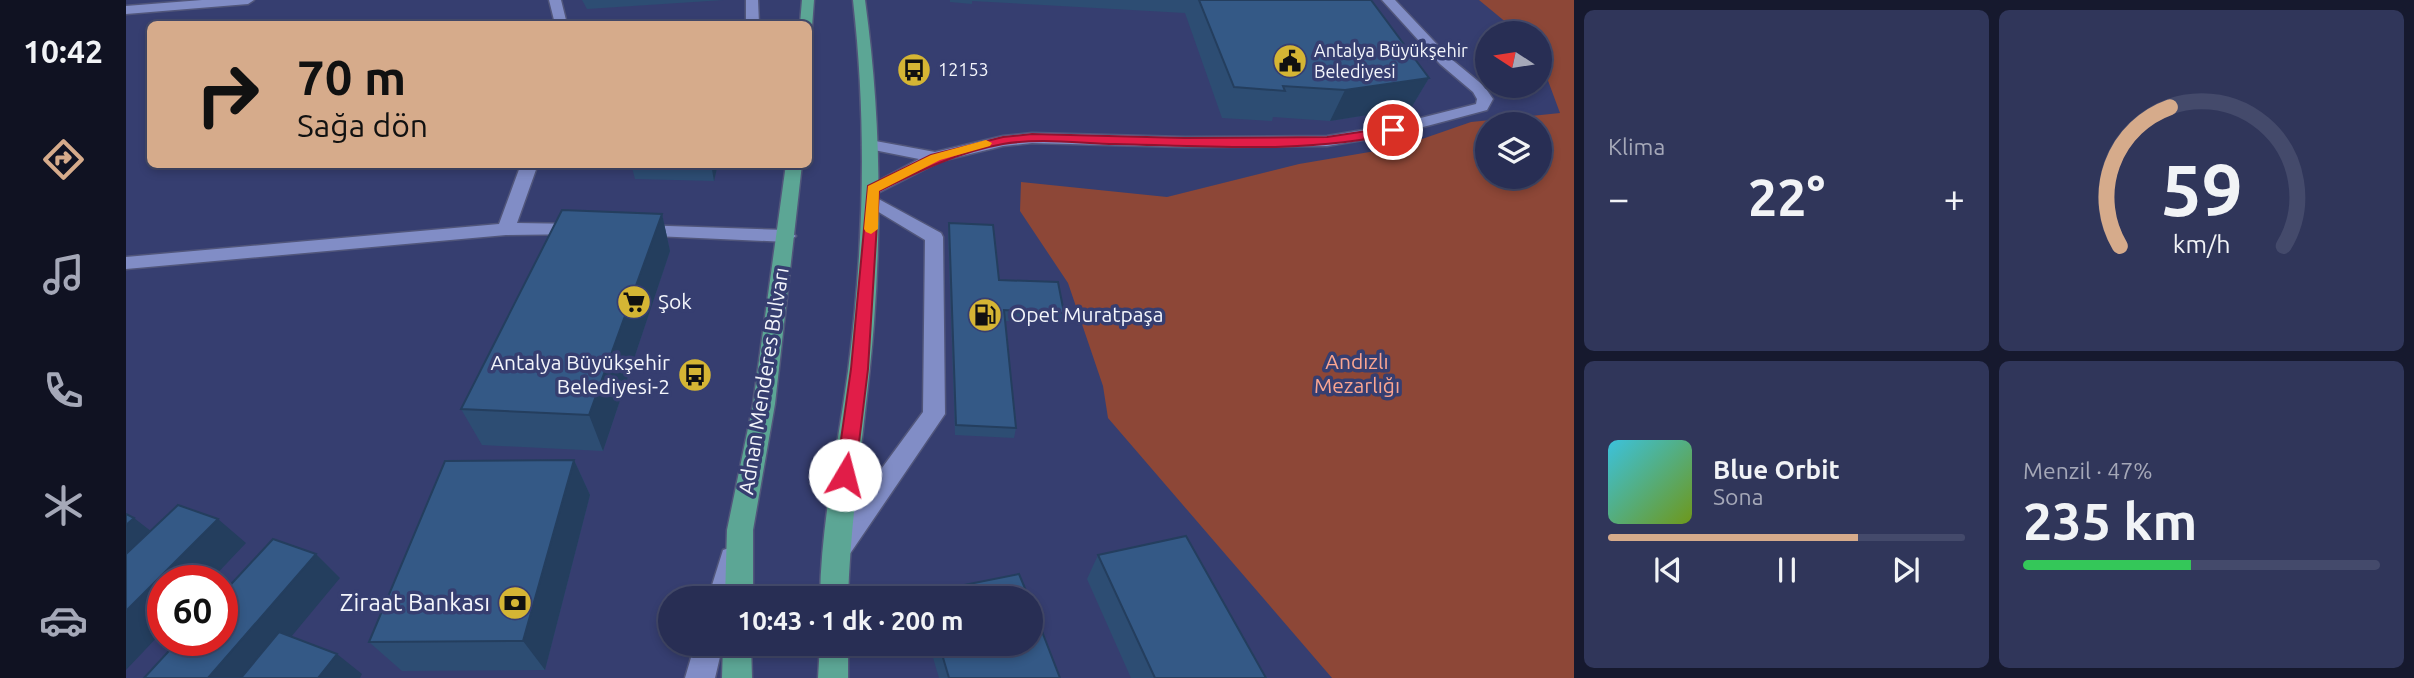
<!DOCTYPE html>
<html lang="tr">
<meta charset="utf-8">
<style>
body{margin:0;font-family:Ubuntu,sans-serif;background:#30365a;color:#f1f3f6;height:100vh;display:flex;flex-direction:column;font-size:26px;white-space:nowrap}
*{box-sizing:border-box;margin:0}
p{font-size:23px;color:#a5a8b8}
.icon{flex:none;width:38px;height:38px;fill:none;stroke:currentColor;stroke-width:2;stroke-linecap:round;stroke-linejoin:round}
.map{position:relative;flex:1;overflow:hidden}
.panel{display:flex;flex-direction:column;gap:10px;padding:10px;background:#16192e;width:840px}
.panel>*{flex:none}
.top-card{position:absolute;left:21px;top:21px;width:665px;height:147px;border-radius:10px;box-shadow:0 4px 10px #0003,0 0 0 2px #444a6b;background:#d6ab8b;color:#111;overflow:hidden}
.needle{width:46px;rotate:282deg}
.tools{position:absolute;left:1349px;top:21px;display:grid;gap:14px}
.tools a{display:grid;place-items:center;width:77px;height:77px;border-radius:50%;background:#282e54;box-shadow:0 4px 10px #0003,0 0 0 2px #444a6b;font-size:35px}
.speed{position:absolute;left:21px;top:565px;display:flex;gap:14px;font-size:35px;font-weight:700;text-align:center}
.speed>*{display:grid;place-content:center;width:91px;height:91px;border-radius:50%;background:#282e54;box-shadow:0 4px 10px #0003,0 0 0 2px #444a6b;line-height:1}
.speed .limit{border:10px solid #d22;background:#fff;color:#111}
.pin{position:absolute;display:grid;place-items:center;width:60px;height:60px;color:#fff;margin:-30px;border:4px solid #fff;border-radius:50%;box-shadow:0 2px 7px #0007}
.me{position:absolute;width:77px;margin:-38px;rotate:8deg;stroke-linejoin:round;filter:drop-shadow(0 0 5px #0008)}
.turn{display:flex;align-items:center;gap:24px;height:147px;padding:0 35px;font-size:32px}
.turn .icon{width:91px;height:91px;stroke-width:2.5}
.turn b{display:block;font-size:49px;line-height:60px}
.big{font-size:52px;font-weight:700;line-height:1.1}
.panel .card{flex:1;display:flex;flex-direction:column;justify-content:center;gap:10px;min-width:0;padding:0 24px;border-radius:10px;background:#30365a}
.panel .dial{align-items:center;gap:0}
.dial svg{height:182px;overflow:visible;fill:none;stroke:#444a6b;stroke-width:7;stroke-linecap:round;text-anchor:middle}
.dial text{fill:#f1f3f6;stroke:none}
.song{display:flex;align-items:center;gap:21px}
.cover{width:84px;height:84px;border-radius:10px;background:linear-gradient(135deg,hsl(190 70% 55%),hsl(80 70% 35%))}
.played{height:7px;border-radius:4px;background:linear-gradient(90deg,#d6ab8b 70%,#444a6b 70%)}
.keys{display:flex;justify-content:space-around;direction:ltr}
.heat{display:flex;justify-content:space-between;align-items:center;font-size:38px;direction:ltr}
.charge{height:10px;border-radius:5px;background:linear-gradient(90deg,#34c759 47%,#444a6b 0)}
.panel .tiles{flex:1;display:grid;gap:10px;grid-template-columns:repeat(2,1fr)}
.trip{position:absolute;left:532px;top:586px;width:385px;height:70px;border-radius:35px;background:#282e54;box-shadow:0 4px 10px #0003,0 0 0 2px #444a6b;font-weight:700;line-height:70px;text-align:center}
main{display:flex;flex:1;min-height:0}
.menu{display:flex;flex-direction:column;width:126px;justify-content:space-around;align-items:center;background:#101222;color:#a5a8b8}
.menu .icon{width:49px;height:49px}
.menu .selected{color:#d6ab8b}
.menu b{font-size:32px;color:#f1f3f6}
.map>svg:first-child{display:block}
</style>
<main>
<nav class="menu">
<b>10:42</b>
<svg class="icon selected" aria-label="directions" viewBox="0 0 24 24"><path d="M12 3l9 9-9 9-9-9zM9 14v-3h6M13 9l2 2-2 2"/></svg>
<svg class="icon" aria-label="music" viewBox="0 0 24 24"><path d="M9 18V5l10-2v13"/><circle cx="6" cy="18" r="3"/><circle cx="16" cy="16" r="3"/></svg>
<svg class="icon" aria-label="phone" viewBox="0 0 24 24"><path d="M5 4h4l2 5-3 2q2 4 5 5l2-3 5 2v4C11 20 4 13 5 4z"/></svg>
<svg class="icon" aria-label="climate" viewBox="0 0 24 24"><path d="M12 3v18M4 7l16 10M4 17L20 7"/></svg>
<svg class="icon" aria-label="car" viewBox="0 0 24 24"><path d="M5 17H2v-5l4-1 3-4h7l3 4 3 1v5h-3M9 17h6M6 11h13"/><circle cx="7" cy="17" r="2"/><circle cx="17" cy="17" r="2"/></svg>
</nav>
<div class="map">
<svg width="1448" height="678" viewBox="0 0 1448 678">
<rect width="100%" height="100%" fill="#363e70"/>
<!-- green -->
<path fill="#8d4737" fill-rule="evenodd" d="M 1353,0 L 1448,0 L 1448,678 L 1206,678 L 982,418 L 977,386 L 942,283 L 894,211 L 895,182 L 1041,197 L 1173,164 L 1273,147 L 1345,122 L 1434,113 L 1414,59 L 1414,33 L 1393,33 ZM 1362,124 L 1414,124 L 1414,177 L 1362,177 Z"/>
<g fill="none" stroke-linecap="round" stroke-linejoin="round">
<!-- minor casing -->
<g stroke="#51567b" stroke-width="3">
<path id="minor" d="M 76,0 L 128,0 L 122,4 L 0,14 L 0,6 Z
M 423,0 L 435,0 L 441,24 L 429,24 Z
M 620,0 L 632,0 L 633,24 L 620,24 Z
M 1256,0 L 1269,0 L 1324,58 L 1358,86 L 1367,99 L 1361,110 L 1267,135 L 1201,146 L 1059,147 L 906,143 L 877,146 L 815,161 L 752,193 L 740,193 L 737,189 L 793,159 L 738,148 L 736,145 L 744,140 L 809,152 L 877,136 L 906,133 L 1059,137 L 1201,136 L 1267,125 L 1350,104 L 1351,99 L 1347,92 L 1314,64 Z
M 395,164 L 412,164 L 391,223 L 453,224 L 459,226 L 462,230 L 459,234 L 380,235 L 0,269 L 0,257 L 373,224 Z
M 747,196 L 815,233 L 817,237 L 819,414 L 719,561 L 710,564 L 701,561 L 697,552 L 701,543 L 797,412 L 799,240 L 741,205 L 738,201 Z
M 513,225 L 661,230 L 670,236 L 661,242 L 507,235 L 504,231 Z
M 606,547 L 615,550 L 619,559 L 610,598 L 582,598 L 597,550 Z
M 569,644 L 597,644 L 589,678 L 559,678 Z"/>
</g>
<!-- major casing -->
<g stroke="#51567b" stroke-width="3">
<path id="major" d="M 676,0 L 688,0 L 686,27 L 674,24 Z
M 727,0 L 739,0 C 754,108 756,215 748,323 C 741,415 725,506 722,598 L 694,598 C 695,522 712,447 722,371 C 738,248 741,124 727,0 Z
M 660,164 L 676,164 L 649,404 L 627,530 L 627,598 L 599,598 L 601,530 L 627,404 Z
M 597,644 L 625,644 L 626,678 L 596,678 Z
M 694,644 L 722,644 L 722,678 L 692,678 Z"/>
</g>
<!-- minor -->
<use href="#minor" fill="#818dc6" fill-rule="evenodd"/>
<!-- major -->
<use href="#major" fill="#5ca695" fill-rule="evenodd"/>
</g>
<!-- wall -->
<path fill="#2d4d73" d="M 456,0 L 598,0 L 461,9 Z
M 824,0 L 1245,0 L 1303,78 L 1285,108 L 1204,121 L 1147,117 L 1146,121 L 1096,118 L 1059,13 L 846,1 L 846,4 L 824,2 Z
M 505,164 L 592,164 L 588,181 L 509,179 Z
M 536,214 L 544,251 L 477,451 L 356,445 L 335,409 Z
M 823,223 L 873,280 L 938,313 L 935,323 L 879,321 L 890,428 L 888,438 L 829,435 L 822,233 Z
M 448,460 L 464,495 L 419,670 L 276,671 L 243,642 Z
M 972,555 L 1140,678 L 1005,678 L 961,579 Z
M 803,644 L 905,644 L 934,678 L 813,678 Z"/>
<!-- shaded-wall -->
<path fill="#243e5e" d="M 1303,78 L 1285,108 L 1204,121 L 1219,90 Z
M 585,164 L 592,164 L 588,181 Z
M 536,214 L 544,251 L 477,451 L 463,415 Z
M 448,460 L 464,495 L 419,670 L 397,641 Z
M 8,518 L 39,542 L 0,577 L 0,525 Z
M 92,519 L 120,543 L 84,581 L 37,581 L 37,631 L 0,670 L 0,611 Z
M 190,554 L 214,578 L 131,678 L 82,678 Z
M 211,654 L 236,674 L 234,678 L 192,678 Z"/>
<!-- building -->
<path fill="#345986" stroke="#243e5e" stroke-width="2" d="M 1073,0 L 1245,0 L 1303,78 L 1219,90 L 1157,86 L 1159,91 L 1108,87 Z
M 436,210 L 536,214 L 463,415 L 335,409 Z
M 823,223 L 867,225 L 873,280 L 932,282 L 938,313 L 878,310 L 890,428 L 830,425 Z
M 448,460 L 397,641 L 243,642 L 319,461 Z
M 52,505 L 92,519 L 0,611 L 0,554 Z
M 0,514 L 8,518 L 0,525 Z
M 1060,536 L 1140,678 L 1029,678 L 972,555 Z
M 147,539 L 190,554 L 82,678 L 18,678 L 53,640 L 96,640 L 96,594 Z
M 893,574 L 903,598 L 800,598 L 798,593 Z
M 905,603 L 934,678 L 823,678 L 813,644 L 905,644 Z
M 153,632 L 211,654 L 192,678 L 115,678 Z"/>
<!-- route -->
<path fill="#e11d48" stroke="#92132f" stroke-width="2" d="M 1267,127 L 1273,130 L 1271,133 C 1182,154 1081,146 989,144 C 952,143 913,138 877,144 C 832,152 793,171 753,191 L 742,369 L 729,475 L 726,480 L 719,482 L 713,480 L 710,475 L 725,369 L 742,186 L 805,155 L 877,137 L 906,134 L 1059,138 L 1201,137 Z"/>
<!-- slow -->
<path fill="#f59e0b" d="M 860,140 L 866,143 L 864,146 L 814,160 L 753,191 L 752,229 L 745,234 L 740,232 L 738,229 L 742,186 L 805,155 Z"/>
<!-- icons -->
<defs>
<g id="civic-disc" transform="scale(1.75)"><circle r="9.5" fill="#d5b534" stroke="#363e70"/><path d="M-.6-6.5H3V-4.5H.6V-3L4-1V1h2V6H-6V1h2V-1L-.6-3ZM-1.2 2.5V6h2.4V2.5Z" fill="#111"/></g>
<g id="bus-disc" transform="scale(1.75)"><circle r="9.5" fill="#d5b534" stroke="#363e70"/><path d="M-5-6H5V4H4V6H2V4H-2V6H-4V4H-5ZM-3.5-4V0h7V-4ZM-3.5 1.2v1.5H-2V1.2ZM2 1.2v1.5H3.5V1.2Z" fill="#111"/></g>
<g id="supermarket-disc" transform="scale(1.75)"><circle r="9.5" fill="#d5b534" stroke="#363e70"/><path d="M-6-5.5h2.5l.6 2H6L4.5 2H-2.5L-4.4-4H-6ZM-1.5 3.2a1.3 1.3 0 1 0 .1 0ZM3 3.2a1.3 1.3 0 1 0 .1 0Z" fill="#111"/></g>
<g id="fuel-disc" transform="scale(1.75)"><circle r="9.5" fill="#d5b534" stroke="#363e70"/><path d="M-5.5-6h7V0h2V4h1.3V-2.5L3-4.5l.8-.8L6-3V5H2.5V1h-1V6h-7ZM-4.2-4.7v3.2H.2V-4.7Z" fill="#111"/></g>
<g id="bank-disc" transform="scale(1.75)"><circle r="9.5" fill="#d5b534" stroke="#363e70"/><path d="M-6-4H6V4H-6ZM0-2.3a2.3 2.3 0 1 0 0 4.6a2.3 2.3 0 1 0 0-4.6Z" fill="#111"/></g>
</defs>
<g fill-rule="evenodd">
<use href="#civic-disc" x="1164" y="61"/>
<use href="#bus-disc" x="788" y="70"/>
<use href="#supermarket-disc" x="508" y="302"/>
<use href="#fuel-disc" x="859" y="315"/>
<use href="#bus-disc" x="569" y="375"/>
<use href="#bank-disc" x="389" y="603"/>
</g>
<g text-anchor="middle" stroke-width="7" stroke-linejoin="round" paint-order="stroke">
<!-- far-poi labels -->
<g font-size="18" fill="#f3f5fb" stroke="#363e70" text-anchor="start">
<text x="1188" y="57">Antalya Büyükşehir<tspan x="1188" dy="21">Belediyesi</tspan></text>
<text x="812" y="76">12153</text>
</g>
<!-- poi labels -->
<g font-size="21" fill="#f3f5fb" stroke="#363e70" text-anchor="start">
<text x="532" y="309">Şok</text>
<text x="884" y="322">Opet Muratpaşa</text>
<text x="544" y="370" text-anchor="end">Antalya Büyükşehir<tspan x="544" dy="24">Belediyesi-2</tspan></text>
</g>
<!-- park labels -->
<g font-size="21" fill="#fba691" stroke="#363e70">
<text x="1231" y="369">Andızlı<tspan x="1231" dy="24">Mezarlığı</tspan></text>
</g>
<!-- street labels -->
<g font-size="21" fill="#f3f5fb" stroke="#363e70">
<text transform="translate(638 381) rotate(-81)" y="7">Adnan Menderes Bulvarı</text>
</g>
<!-- near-poi labels -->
<g font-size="24" fill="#f3f5fb" stroke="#363e70" text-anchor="end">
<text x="364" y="611">Ziraat Bankası</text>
</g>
</g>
</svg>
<div class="tools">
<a><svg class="needle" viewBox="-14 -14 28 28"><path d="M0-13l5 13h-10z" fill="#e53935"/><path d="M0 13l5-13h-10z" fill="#a5a8b8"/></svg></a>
<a><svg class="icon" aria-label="layers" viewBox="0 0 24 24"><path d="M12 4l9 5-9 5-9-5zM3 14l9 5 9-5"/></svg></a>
</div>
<div class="speed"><div class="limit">60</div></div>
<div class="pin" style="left:1267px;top:130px;background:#d93025"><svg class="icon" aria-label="arrive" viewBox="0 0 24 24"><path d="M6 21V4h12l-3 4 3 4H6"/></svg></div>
<svg class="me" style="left:719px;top:475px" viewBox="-20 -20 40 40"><circle r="19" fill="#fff"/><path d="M0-13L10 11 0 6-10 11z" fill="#e11d48"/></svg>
<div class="trip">10:43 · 1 dk · 200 m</div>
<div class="top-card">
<div class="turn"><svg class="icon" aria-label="right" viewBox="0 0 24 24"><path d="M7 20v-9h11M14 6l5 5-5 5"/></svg><div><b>70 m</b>Sağa dön</div></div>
</div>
</div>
<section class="panel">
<div class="tiles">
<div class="card"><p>Klima</p>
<div class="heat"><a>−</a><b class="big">22°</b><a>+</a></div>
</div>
<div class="card dial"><svg viewBox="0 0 100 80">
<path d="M14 69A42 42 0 1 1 86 69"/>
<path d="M14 69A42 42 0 0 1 36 8" stroke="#d6ab8b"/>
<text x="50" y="56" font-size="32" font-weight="700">59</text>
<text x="50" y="72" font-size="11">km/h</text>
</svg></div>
<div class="card">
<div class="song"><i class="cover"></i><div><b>Blue Orbit</b><p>Sona</p></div></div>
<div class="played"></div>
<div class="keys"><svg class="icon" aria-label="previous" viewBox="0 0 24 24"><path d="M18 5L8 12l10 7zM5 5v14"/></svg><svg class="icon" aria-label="pause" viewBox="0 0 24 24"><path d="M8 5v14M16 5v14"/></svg><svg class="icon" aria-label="next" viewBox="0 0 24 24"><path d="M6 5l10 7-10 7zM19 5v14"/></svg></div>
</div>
<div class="card"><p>Menzil · 47%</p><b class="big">235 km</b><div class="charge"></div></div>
</div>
</section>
</main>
